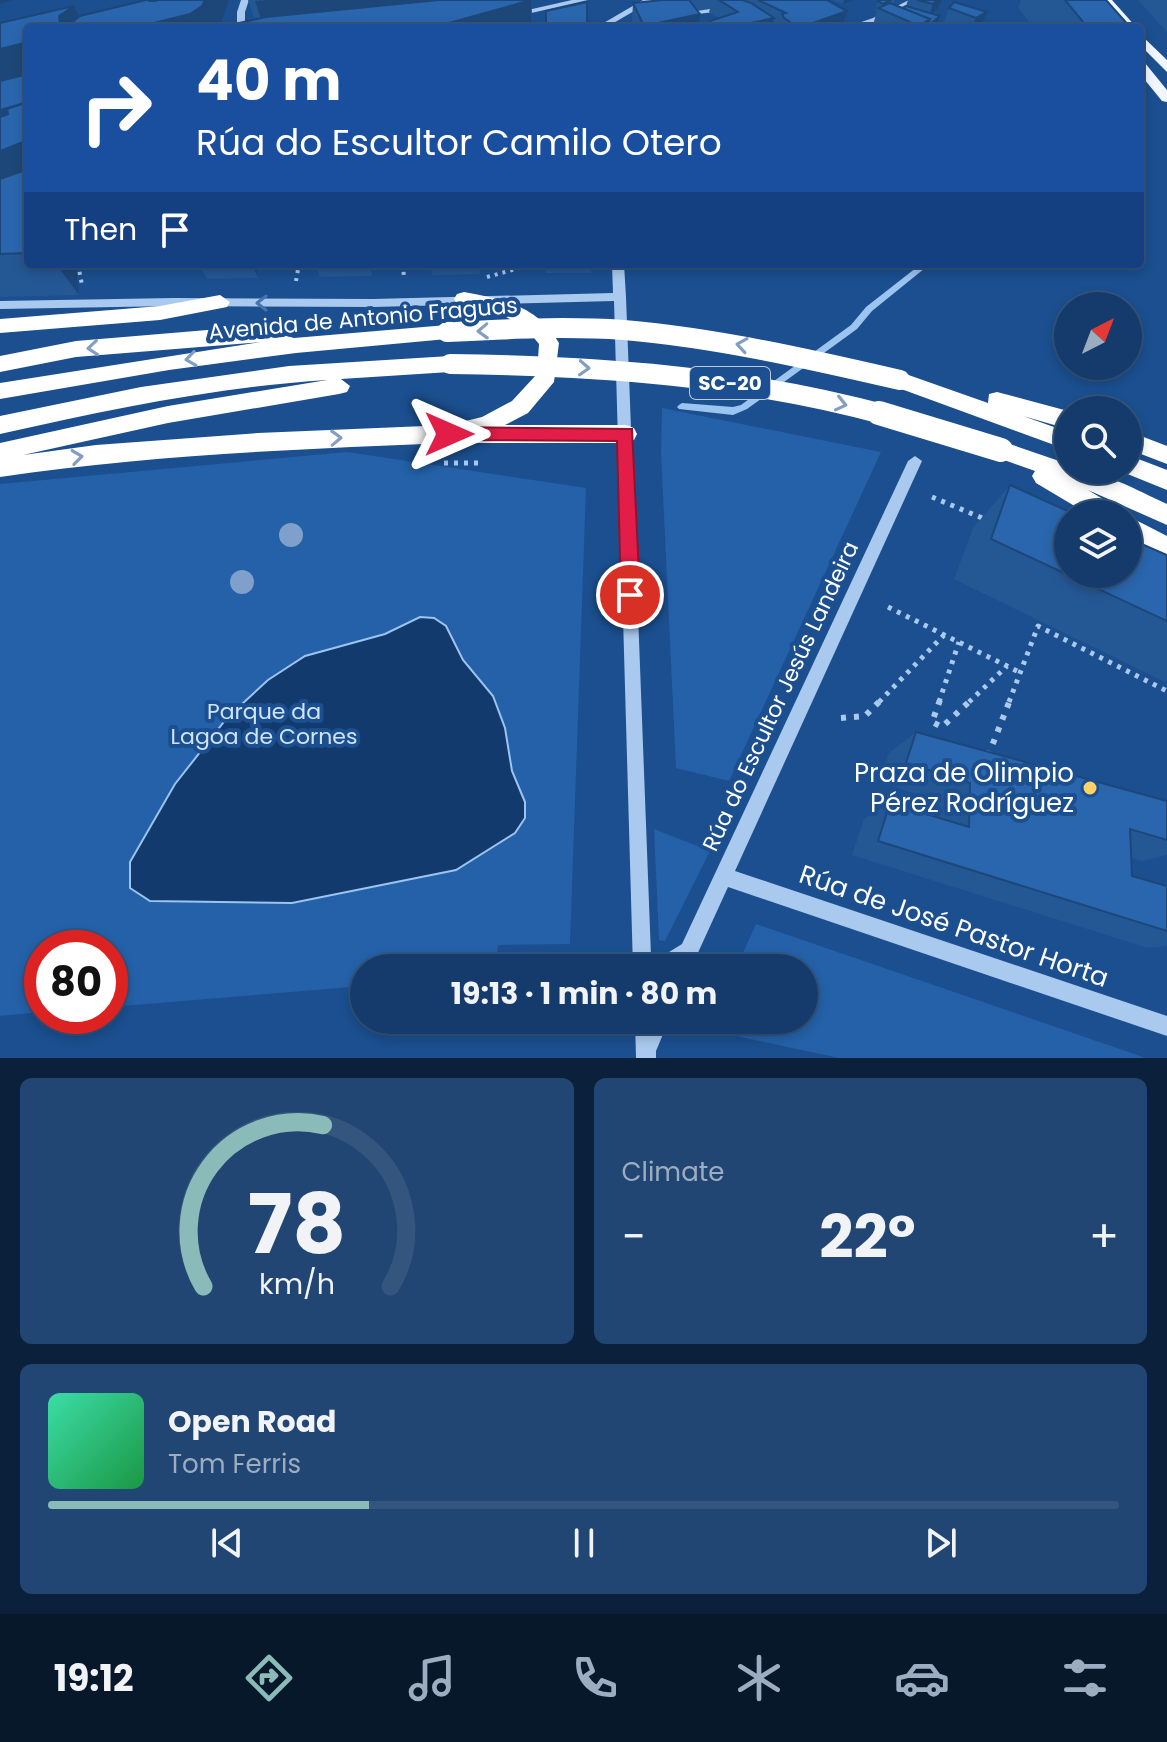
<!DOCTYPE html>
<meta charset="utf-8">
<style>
body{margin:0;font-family:Poppins,sans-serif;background:#214673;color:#f1f3f6;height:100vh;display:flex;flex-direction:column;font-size:30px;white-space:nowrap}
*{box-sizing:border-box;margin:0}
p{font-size:26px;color:#9dadc1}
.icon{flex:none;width:44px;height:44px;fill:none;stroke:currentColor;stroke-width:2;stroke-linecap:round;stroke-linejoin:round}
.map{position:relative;height:1058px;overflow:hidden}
.details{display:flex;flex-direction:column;gap:20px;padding:20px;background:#0b203b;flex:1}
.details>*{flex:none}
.banner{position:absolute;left:24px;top:24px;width:1120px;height:244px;border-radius:8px;box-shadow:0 4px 12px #0003,0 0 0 2px #33557e;background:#1a4fa0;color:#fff;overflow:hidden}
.needle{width:52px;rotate:42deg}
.buttons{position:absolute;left:1054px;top:292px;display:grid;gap:16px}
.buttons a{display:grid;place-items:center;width:88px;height:88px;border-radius:50%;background:#143b6b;box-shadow:0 4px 12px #0003,0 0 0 2px #33557e;font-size:40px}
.speed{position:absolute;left:24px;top:930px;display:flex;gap:16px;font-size:40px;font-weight:700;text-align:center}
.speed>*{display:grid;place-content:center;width:104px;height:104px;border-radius:50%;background:#143b6b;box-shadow:0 4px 12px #0003,0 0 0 2px #33557e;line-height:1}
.speed .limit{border:12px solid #d22;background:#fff;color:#111}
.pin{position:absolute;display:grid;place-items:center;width:68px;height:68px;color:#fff;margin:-34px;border:4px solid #fff;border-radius:50%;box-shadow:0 2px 8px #0007}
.me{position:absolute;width:88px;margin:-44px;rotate:90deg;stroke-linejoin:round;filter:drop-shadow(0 0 6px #0008)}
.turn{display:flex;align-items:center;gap:28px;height:168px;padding:0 40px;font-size:36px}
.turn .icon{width:104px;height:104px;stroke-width:2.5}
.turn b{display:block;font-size:56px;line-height:68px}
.then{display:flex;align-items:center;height:76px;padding:0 40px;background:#0003;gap:16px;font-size:30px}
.big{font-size:60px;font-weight:700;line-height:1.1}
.details .tile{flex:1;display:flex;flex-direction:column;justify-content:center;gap:12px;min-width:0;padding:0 28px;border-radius:12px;background:#214673}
.details .dial{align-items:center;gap:0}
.dial svg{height:208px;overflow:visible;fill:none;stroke:#33557e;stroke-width:7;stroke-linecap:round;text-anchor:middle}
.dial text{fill:#f1f3f6;stroke:none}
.song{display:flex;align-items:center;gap:24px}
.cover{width:96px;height:96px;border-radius:12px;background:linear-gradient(135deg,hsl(160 70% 55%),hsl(140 70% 35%))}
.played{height:8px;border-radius:4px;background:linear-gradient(90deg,#8bbbb9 30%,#33557e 30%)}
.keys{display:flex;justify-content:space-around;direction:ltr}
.heat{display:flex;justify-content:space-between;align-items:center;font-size:44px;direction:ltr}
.details .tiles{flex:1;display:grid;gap:20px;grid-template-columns:1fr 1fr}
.tile:last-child{grid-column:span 2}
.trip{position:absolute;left:350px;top:954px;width:468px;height:80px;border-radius:40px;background:#143b6b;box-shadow:0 4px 12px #0003,0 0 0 2px #33557e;font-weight:700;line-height:80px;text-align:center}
.tab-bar{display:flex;height:128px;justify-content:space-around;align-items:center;background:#08182b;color:#9dadc1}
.tab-bar .icon{width:56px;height:56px}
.tab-bar .selected{color:#8bbbb9}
.tab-bar b{font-size:36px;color:#f1f3f6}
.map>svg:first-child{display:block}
</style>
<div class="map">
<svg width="1167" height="1058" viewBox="0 0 1167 1058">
<rect width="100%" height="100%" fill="#1b4f8f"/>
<!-- green -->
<path fill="#2461a8" d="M 662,408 L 881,452 L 729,781 L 676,768 L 661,452 Z
M 347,452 L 586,488 L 570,944 L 498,945 L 495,968 L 364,968 L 364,986 L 110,1007 L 110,948 L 42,948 L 42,1012 L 0,1016 L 0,484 Z
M 654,829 L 710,851 L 665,941 L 659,940 Z
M 756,924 L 1146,1058 L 839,1058 L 727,1034 L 728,1020 L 804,1020 L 804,968 L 736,968 Z"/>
<!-- water -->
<path fill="#123a6d" stroke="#9cc4f0" stroke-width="2" d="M 420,617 L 434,618 L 446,626 L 463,660 L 493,696 L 505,728 L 512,771 L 525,802 L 525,818 L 515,833 L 456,870 L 292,903 L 150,901 L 130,888 L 130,862 L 175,784 L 227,718 L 268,680 L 305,656 L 385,634 Z"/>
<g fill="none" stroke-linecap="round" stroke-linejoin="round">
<!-- stream -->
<path fill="#9cc4f0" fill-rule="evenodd" d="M 921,264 L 930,264 L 872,311 L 857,329 L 747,409 L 733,415 L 679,409 L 677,407 L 679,405 L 682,403 L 733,407 L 741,405 L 851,325 L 866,307 Z"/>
<!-- path-far2 -->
<path stroke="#a9c9ee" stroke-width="4" stroke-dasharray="3 5" stroke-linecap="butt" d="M 78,264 L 82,285
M 403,264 L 404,279
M 487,277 L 523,267 L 522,264
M 296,281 L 299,264"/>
<!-- path-far1 -->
<path stroke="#a9c9ee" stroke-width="5" stroke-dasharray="4 6" stroke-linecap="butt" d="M 444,463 L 478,463
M 932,497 L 987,520
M 888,607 L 1021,673
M 879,702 L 944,635
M 939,702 L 959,642
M 969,702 L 1007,666
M 1009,702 L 1038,626 L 1167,691"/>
<!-- path -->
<path stroke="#a9c9ee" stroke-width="6" stroke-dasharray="5 8" stroke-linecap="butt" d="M 940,700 L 932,722 L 942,727 L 971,700
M 841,718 L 865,716 L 881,700
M 988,756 L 1010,700"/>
<!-- minor -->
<path fill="#a9c9ee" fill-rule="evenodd" d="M 241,0 L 249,0 L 245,12 L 245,28 L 237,28 L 237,12 Z
M 572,0 L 588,0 L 514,17 L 510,14 Z
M 643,0 L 653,0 L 605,28 L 595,28 Z
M 732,0 L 740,0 L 731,10 L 681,16 L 677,13 L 681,10 L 728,6 Z
M 909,0 L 916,2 C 896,17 869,28 844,28 L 873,18 Z
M 612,264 L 624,264 L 626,297 L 651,956 L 669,952 L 682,944 L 908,461 L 915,456 L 922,461 L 735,871 L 1167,1016 L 1167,1036 L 728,887 L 691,968 L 633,968 L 614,301 L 373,307 L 174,306 L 0,309 L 0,301 L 174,298 L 373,299 L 613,293 Z
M 635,1020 L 669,1020 L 656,1051 L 656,1058 L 636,1058 Z"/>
<!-- major -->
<path fill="#f0f6ff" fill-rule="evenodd" d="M 1100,0 L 1112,0 L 1137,28 L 1124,28 Z
M 1140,34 L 1167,60 L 1167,72 L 1140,45 Z
M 1140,62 L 1145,63 L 1167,90 L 1167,102 L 1162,101 L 1140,74 Z"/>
<!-- highway -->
<path fill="#fff" fill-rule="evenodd" d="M 464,292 C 503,299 538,306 559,343 L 554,382 L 528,413 L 505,425 L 626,425 L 634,428 L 637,434 L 634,440 L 626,443 L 475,443 L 466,438 L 449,443 C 299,449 149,455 0,477 L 0,443 L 168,406 L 327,380 C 216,387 108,410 0,434 L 0,416 L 141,387 L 289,366 L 450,356 L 457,358 L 460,364 L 457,370 L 450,372 L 341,379 L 350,386 L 347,392 L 339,394 L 168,423 L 23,455 L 96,445 L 258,433 L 449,425 L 482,417 L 512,401 L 537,374 L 539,344 C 513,311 494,315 457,304 L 454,299 L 457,294 Z
M 220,295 L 230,302 L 227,307 L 160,320 L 0,333 L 0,319 L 160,306 Z
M 447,325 L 454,327 L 457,332 L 454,337 L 447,339 L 296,353 L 169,370 L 0,399 L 0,383 L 261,342 L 76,357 L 0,372 L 0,356 L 76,341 L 255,326 L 294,338 Z
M 900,372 L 988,403 L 989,394 L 997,392 L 1068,411 L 1068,429 L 1023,416 L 1068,432 L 1068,450 L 893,386 L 889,380 L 893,374 Z
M 1128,431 L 1167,446 L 1167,464 L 1128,449 Z
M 1001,441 L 1068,464 L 1068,470 C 1103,470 1136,490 1167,504 L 1167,525 L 1088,490 L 1116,507 L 1120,514 L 1088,514 L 1036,483 L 1032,476 L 1035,471 L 993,456 L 990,450 L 993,444 Z
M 1128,455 L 1167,470 L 1167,490 L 1120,471 L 1128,470 Z
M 1128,516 L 1167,536 L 1167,560 L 1128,538 Z"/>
<!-- highway-bridge-far1 -->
<path stroke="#fff" stroke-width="20" d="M 447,332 C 506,329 565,326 624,330 C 717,338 809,359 900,380
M 450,364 C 597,366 744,376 886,415"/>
<!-- highway-bridge -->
<path stroke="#fff" stroke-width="24" d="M 879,413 L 1001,450"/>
</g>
<!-- trees -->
<g fill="#7ea0ca">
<circle cx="291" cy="535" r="12"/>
<circle cx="242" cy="582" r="12"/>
</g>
<!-- wall -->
<path fill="#245895" d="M 157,0 L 229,0 L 219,27 L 255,20 L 248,0 L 531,0 L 533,28 L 28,28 L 28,264 L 76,264 L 79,295 L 0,297 L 0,23 L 74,6 L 80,16 L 156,1 Z
M 662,0 L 827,0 L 847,11 L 842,28 L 778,28 L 773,26 L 772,28 L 711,28 L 711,24 L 711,28 L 709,28 L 710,21 L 718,18 L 709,12 L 710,9 L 697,11 L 698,24 L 701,27 L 708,28 L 636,28 L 632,20 L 633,3 Z
M 832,0 L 854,0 L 843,4 Z
M 879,0 L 895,0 L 894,4 L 902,8 L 906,6 L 908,0 L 942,0 L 939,7 L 934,14 L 940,16 L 937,24 L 933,28 L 879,28 L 873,25 L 877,11 L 875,10 L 878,1 Z
M 1021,0 L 1106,0 L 1131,28 L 1033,28 L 1018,7 Z
M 1138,0 L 1167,0 L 1167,32 Z
M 949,8 L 987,12 L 980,28 L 950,28 L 943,25 Z
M 199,264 L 256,264 L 258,278 L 207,279 Z
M 315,264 L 370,264 L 372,276 L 320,277 Z
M 430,264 L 480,264 L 480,274 L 432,275 Z
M 545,264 L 592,264 L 591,273 L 546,273 Z
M 1010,485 L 1167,555 L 1167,683 L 954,579 L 973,528 Z
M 916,732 L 1167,801 L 1167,855 L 1142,861 L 1131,858 L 1132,876 L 1167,886 L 1167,946 L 1148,948 L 852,855 L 864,819 L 890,803 L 936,817 L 937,801 L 879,782 L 889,753 Z"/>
<!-- shaded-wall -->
<path fill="#1d4779" d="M 0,0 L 14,0 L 0,4 Z
M 149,0 L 160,21 L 205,0 L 229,0 L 219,28 L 134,28 Z
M 268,0 L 492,0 L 264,28 L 255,1 Z
M 509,0 L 531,0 L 532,28 L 431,28 Z
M 844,0 L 854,0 L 843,4 Z
M 937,0 L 942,0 L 939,7 L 927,21 L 930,19 L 927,28 L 919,28 L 927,21 L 933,4 Z
M 74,6 L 86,28 L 61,28 L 59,16 Z
M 847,11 L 842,28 L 801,28 Z
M 987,12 L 980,28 L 972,28 L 976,18 Z
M 700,14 L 698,28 L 644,28 L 644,26 Z
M 940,16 L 937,24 L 933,28 L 927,28 Z
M 774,18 L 772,28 L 728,28 Z
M 28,42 L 28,92 L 0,100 L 0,49 Z
M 28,102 L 28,195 L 0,206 L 0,110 Z
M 56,264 L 76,264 L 79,295 Z
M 252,264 L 256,264 L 258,278 Z"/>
<!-- building -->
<path fill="#2a66ad" stroke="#1d4779" stroke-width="2" d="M 146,0 L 149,0 L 149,1 L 156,1 L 157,0 L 205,0 L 202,6 L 190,14 L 134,28 L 65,28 L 80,16 Z
M 439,0 L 526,0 L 524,2 L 431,28 L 216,28 L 266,17 Z
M 662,0 L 689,0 L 700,14 L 644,26 L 633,3 Z
M 719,0 L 742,0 L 751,3 L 774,18 L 728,28 L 711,24 L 710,21 L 738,12 Z
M 758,0 L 827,0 L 847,11 L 799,28 L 784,18 L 782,14 L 786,13 Z
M 879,0 L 891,0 L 883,4 L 878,1 Z
M 917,0 L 937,0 L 933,4 Z
M 1065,0 L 1106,0 L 1131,28 L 1088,28 Z
M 587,2 L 587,28 L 546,28 L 546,11 Z
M 954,2 L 987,12 L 976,18 L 949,8 Z
M 890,3 L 930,19 L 919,26 L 878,8 Z
M 74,6 L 59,16 L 61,28 L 28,28 L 28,42 L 0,49 L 0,23 Z
M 906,6 L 940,16 L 927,27 L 930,19 L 902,8 Z
M 697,22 L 701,27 L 708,27 L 708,28 L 657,28 L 673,23 Z
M 28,74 L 28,102 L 0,110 L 0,81 Z
M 28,102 L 28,140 L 0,151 L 0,117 L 8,114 L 7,109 Z
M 28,169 L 28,253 L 0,254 L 0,179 Z
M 1010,485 L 1074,514 L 1068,514 L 1068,574 L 1128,574 L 1128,538 L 1167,555 L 1167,621 L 991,539 Z
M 916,732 L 1167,801 L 1167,840 L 1130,829 L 1132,876 L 1167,886 L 1167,931 L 878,841 L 890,803 L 969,827 L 970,783 L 906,763 Z"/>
<!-- one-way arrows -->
<defs><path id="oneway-chevron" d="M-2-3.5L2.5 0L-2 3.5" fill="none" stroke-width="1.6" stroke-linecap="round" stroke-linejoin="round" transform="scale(2)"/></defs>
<use stroke="#4674ac" href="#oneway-chevron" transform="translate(262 303) rotate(-179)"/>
<g stroke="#829ec1">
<use href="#oneway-chevron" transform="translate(483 331) rotate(178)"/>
<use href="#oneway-chevron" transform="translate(742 345) rotate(-171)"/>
<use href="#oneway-chevron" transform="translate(93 348) rotate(175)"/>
<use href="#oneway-chevron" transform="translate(191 359) rotate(172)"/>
<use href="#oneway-chevron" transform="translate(584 368) rotate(3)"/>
<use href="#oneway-chevron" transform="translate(841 404) rotate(13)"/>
<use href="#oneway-chevron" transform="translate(336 438) rotate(-2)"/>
<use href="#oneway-chevron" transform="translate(77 457) rotate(-7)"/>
</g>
<!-- route -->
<path fill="#e11d48" stroke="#92132f" stroke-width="2" d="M 449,427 L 632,429 L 640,595 L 637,601 L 630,604 L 624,601 L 621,595 L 617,441 L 449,440 L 441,434 Z"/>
<!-- markers -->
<circle fill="#ffd166" stroke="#1b4f8f" stroke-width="3" cx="1090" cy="788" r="8"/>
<g text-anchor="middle" stroke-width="8" stroke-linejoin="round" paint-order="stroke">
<!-- shield labels -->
<rect fill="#1b4f8f" stroke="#bbcadd" stroke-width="2" x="690" y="367" width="80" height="32" rx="6"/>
<g font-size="20" font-weight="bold" fill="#fff">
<text x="730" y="390">SC-20</text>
</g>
<!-- street labels -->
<g font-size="22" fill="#fff" stroke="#1b4f8f">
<text transform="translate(363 318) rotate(-5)" y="8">Avenida de Antonio Fraguas</text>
<text transform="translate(780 696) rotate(-65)" y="8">Rúa do Escultor Jesús Landeira</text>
</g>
<!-- park labels -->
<g font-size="22" fill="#cfe3fa" stroke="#1b4f8f">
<text x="264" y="719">Parque da<tspan x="264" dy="25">Lagoa de Cornes</tspan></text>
</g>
<!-- near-poi labels -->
<g font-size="26" fill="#fff" stroke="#1b4f8f" text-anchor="end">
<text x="1074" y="782">Praza de Olimpio<tspan x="1074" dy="30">Pérez Rodríguez</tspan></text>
</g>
<!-- near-street labels -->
<g font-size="26" fill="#fff" stroke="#1b4f8f">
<text transform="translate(954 926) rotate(19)" y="9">Rúa de José Pastor Horta</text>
</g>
</g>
</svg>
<div class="buttons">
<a><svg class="needle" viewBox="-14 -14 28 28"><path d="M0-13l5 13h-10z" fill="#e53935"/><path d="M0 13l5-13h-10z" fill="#9dadc1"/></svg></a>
<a><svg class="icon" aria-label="search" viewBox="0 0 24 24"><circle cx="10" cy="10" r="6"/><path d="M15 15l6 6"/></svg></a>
<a><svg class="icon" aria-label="layers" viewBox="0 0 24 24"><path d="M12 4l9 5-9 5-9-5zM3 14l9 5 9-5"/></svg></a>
</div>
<div class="speed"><div class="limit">80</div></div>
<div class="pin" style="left:630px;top:595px;background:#d93025"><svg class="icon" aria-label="arrive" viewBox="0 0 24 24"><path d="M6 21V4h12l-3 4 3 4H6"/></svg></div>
<svg class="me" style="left:449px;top:434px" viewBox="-20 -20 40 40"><path d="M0-17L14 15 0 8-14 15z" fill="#e11d48" stroke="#fff" stroke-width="4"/></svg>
<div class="trip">19:13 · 1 min · 80 m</div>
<div class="banner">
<div class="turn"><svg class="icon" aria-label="right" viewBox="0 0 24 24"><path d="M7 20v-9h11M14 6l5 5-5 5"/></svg><div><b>40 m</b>Rúa do Escultor Camilo Otero</div></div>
<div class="then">Then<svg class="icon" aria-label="arrive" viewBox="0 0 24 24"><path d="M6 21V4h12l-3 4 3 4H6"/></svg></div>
</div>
</div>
<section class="details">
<div class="tiles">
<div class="tile dial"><svg viewBox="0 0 100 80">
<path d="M14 69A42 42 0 1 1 86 69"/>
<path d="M14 69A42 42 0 0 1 60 7" stroke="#8bbbb9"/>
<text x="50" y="56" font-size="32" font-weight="700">78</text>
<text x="50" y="72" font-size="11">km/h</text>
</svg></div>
<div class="tile"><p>Climate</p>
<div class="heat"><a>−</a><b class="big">22°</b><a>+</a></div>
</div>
<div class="tile">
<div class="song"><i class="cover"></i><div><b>Open Road</b><p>Tom Ferris</p></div></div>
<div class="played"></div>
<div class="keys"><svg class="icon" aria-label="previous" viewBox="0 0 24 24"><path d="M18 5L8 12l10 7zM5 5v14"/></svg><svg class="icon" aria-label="pause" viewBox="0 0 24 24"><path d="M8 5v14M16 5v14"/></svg><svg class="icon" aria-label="next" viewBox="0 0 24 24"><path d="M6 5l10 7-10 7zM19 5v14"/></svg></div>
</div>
</div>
</section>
<nav class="tab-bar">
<b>19:12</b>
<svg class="icon selected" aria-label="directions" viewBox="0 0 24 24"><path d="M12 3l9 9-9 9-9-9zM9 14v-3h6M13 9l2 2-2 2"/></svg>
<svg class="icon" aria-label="music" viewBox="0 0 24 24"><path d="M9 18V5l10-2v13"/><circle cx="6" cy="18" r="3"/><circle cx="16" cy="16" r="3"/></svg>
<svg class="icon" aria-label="phone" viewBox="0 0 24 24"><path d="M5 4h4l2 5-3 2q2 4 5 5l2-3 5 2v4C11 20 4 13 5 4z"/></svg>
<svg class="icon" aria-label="climate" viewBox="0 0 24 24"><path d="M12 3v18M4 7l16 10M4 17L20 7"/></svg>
<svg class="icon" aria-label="car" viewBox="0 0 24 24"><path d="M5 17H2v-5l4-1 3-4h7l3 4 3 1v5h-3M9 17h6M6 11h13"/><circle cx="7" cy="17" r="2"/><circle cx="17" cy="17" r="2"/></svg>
<svg class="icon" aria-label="filters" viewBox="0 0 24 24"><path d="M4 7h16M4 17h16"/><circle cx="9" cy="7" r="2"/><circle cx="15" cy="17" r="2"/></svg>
</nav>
